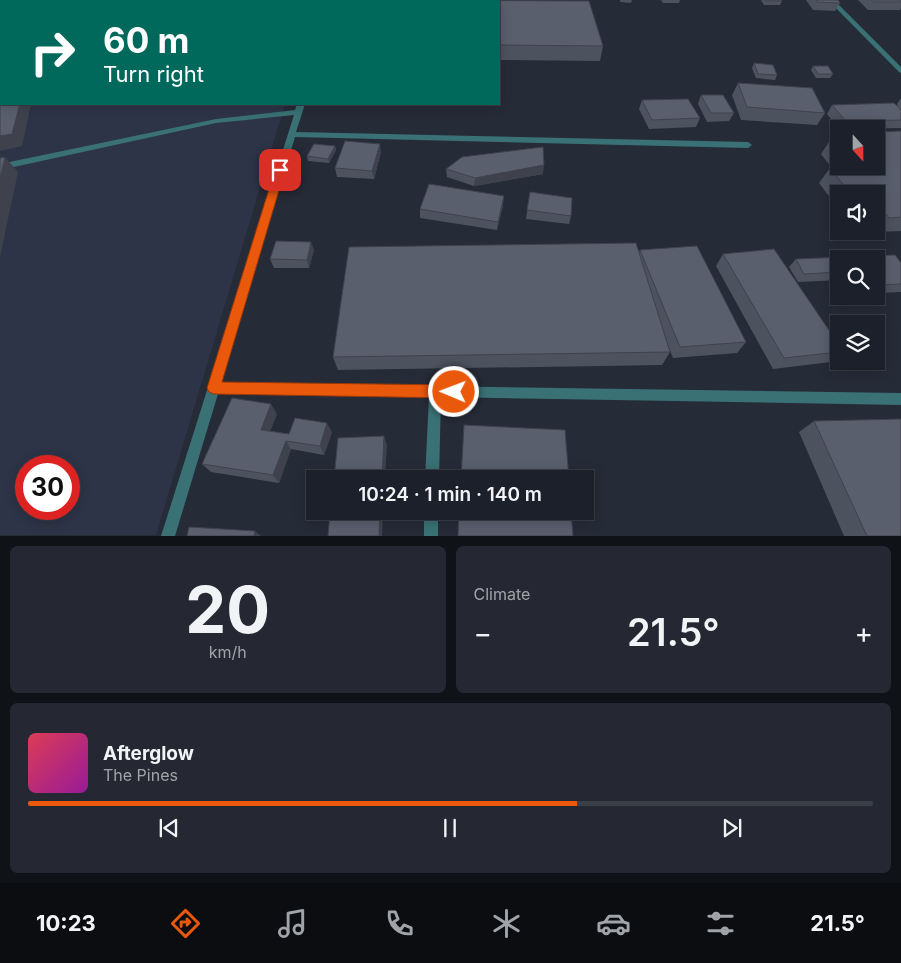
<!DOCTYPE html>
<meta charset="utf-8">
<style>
body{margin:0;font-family:Inter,sans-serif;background:#252832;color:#f1f3f6;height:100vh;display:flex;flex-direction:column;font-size:19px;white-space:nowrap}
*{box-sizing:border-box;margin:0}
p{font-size:16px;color:#a0a3a8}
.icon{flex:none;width:28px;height:28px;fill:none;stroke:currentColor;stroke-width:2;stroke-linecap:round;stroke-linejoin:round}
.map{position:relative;height:536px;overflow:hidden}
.drawer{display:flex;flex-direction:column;gap:10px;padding:10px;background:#0f1217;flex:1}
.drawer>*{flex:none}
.top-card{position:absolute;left:0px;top:0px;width:500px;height:105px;box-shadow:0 2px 12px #0003,0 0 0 1px #3a3e47;background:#00695c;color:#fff;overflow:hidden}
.needle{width:32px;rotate:159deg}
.buttons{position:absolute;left:830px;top:120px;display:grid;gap:10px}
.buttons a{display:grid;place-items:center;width:55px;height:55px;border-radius:0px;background:#1c202a;box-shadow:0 2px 12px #0003,0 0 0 1px #3a3e47;font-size:25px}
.speed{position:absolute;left:15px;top:455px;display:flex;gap:10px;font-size:25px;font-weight:700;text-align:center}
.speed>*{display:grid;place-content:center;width:65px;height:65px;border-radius:50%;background:#1c202a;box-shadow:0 2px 12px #0003,0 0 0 1px #3a3e47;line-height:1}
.speed .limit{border:8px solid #d22;background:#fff;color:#111}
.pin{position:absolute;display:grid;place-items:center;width:42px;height:42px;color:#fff;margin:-21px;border-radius:10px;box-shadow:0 2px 8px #0006}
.me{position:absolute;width:55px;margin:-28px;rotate:271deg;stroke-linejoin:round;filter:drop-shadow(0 0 4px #0008)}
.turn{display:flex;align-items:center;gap:18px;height:105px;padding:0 20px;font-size:22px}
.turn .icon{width:65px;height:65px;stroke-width:2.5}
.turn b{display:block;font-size:35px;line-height:42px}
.big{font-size:38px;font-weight:600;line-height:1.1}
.drawer .widget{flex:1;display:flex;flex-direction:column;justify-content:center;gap:8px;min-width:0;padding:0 18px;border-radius:8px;background:#252832}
.drawer .dial{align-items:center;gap:0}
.dial b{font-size:65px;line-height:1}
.song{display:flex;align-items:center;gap:15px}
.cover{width:60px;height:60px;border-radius:8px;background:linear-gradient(135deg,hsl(350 70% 55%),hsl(300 70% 35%))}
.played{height:5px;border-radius:2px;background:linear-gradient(90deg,#ea580c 65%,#3a3e47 65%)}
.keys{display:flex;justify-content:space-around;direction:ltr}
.heat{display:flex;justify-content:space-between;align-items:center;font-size:28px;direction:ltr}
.drawer .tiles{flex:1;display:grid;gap:10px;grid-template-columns:1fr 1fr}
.widget:last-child{grid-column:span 2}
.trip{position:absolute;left:306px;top:470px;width:288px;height:50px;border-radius:0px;background:#1c202a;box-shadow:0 2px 12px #0003,0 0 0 1px #3a3e47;font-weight:600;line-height:50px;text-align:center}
.tab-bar{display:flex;height:80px;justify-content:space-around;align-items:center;background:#0b0d11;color:#a0a3a8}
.tab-bar .icon{width:35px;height:35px}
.tab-bar .active{color:#ea580c}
.tab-bar b{font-size:22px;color:#f1f3f6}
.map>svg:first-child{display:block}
</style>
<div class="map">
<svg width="901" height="536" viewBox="0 0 901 536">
<rect width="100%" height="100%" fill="#262b38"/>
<!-- built -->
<path fill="#2d3447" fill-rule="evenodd" d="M 0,0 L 317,0 L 1,1 L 1,104 L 285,104 L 156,535 L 0,535 ZM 26,466 L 69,466 L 69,509 L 26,509 Z"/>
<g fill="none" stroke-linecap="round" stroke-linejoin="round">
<!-- minor -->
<path fill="#397174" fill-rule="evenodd" d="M 828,0 L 834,0 L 901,67 L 901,73 L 899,72 Z
M 297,104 L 305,104 L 296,132 L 748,142 L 752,145 L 748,148 L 295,137 L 221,383 L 901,393 L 901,405 L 441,397 L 439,479 L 425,479 L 429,397 L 218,394 L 175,536 L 161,536 L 294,115 L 216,123 L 0,170 L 0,164 L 216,119 L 295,110 Z
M 424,511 L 438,511 L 438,536 L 424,536 Z"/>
</g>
<!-- wall -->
<path fill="#4d525f" d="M 620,0 L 632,0 L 631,3 L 620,2 Z
M 661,0 L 680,0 L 679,3 L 663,3 Z
M 761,0 L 781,0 L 782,1 L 780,5 L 764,5 Z
M 806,0 L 838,0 L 840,3 L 835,11 L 813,10 Z
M 858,0 L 901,0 L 901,8 L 900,10 L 868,10 Z
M 499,1 L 603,46 L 600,61 L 499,60 Z
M 754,63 L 777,75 L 775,80 L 756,78 L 752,68 Z
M 813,66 L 833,74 L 830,78 L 816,78 L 811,70 Z
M 738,83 L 825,113 L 817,125 L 741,120 L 732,95 Z
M 701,95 L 734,113 L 729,121 L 707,122 L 698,104 Z
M 901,98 L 901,128 L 839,129 L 827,114 L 832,105 L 898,107 L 897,104 Z
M 642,100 L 700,118 L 696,127 L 649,129 L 639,109 Z
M 901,131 L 901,231 L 876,232 L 875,231 L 876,231 L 876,194 L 839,194 L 839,204 L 835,204 L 819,183 L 830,168 L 832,168 L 821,154 L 831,139 L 839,138 L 839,166 L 876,166 Z
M 335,146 L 336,150 L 329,163 L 308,161 L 307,156 Z
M 381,152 L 374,179 L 337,177 L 335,168 Z
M 446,169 L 543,174 L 474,186 L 447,177 Z
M 530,192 L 571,216 L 569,224 L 526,219 Z
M 503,205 L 497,230 L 420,218 L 420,209 Z
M 314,250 L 309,268 L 274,268 L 270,259 Z
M 640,250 L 746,342 L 737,353 L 673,358 L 666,340 L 670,352 L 662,365 L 338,370 L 333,357 L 639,252 Z
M 723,254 L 839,345 L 839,355 L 831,362 L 773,369 L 716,266 Z
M 895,255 L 901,263 L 901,292 L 876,293 L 876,259 L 839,259 L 839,280 L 798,282 L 789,267 L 796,259 Z
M 277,414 L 270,431 L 289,434 L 332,432 L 324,455 L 291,449 L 279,483 L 211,472 L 202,464 Z
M 814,421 L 901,536 L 844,536 L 799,432 Z"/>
<!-- shaded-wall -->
<path fill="#3f424d" d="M 40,0 L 51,0 L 50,1 L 39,1 Z
M 0,23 L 1,23 L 1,38 L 0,39 Z
M 20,104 L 31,104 L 22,146 L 0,151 L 0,136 Z
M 380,144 L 381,152 L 374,179 L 372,171 Z
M 335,146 L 336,150 L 329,163 L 328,159 Z
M 5,157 L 18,172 L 0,257 L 0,179 Z
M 544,165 L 543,174 L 474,186 L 475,178 Z
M 504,196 L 503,205 L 497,230 L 498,222 Z
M 311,242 L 314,250 L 309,268 L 307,260 Z
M 271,404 L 277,414 L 267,439 L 261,430 Z
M 327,423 L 332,432 L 324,455 L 320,446 Z
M 384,436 L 387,445 L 385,479 L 382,479 Z
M 286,441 L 291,449 L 279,483 L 273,475 Z
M 380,511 L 383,511 L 382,536 L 379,536 Z
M 255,531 L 261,536 L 254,536 Z"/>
<!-- building -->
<path fill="#5a5f6e" stroke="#3f424d" d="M 0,0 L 40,0 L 39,1 L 1,1 L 1,23 L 0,23 Z
M 344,0 L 589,1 L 603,46 L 499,45 L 499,1 L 343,1 Z
M 765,0 L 781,0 L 782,1 L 766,1 Z
M 816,0 L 838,0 L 840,3 L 817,2 Z
M 871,0 L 901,0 L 901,2 L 873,2 Z
M 754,63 L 773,65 L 777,75 L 758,74 Z
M 813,66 L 828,66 L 833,74 L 818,74 Z
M 0,67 L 1,67 L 1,104 L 20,104 L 12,134 L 0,136 Z
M 738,83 L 812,88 L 825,113 L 747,107 Z
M 701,95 L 723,95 L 734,113 L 711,113 Z
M 688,99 L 700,118 L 652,120 L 642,100 Z
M 894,103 L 901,110 L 901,120 L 846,121 L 832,105 Z
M 901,131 L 901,217 L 889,218 L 876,201 L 876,194 L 870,194 L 866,188 L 847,189 L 830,168 L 855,167 L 854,166 L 876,166 L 876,132 Z
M 839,138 L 839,148 L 831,139 Z
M 345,141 L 380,144 L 372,171 L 335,168 Z
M 314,144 L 335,146 L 328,159 L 307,156 Z
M 543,147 L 544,165 L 475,178 L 446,169 L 462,157 Z
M 5,157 L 0,179 L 0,158 Z
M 429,184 L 504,196 L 498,222 L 420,209 Z
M 530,192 L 572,198 L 571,216 L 527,210 Z
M 276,241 L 311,242 L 307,260 L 270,259 Z
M 636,243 L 670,352 L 333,357 L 349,247 Z
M 697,246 L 746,342 L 680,347 L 640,250 Z
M 774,249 L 839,345 L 839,352 L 784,358 L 723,254 Z
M 895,255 L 901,263 L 901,284 L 876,285 L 876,259 L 839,259 L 839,272 L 804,274 L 796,259 Z
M 232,398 L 271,404 L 261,430 L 289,434 L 295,418 L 327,423 L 320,446 L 286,441 L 273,475 L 202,464 Z
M 901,419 L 901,536 L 867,536 L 814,421 Z
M 464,425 L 565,430 L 569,479 L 461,479 Z
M 384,436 L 382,479 L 334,479 L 338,438 Z
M 330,511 L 380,511 L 379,536 L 328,536 Z
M 459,511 L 571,511 L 573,536 L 458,536 Z
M 189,527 L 255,531 L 254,536 L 187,536 Z"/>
<!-- route -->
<path fill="#ea580c" stroke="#983908" d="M 280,167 L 285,170 L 222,382 L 454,385 L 459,387 L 461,392 L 459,396 L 454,398 L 214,394 L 209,392 L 207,388 L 275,170 Z"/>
</svg>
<div class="buttons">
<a><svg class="needle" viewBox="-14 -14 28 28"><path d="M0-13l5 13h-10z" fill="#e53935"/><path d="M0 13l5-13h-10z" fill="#a0a3a8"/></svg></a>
<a><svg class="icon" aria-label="sound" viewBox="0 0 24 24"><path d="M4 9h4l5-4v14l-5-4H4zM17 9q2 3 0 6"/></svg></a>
<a><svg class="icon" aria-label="search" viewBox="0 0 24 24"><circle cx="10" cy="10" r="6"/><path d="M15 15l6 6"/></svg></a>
<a><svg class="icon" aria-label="layers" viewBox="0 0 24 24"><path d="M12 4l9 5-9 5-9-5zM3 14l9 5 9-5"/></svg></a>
</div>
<div class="speed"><div class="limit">30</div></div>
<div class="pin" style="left:280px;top:170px;background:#d93025"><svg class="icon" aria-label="arrive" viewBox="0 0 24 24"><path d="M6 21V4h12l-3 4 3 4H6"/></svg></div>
<svg class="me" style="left:454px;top:392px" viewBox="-20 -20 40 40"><circle r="17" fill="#ea580c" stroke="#fff" stroke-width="3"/><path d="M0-11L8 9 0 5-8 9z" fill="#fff"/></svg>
<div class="trip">10:24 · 1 min · 140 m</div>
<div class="top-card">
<div class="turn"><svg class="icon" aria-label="right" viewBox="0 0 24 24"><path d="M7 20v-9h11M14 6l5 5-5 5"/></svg><div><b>60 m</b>Turn right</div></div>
</div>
</div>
<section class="drawer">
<div class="tiles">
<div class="widget dial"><b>20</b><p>km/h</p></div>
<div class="widget"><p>Climate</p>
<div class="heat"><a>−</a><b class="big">21.5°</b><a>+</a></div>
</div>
<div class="widget">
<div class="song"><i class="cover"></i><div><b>Afterglow</b><p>The Pines</p></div></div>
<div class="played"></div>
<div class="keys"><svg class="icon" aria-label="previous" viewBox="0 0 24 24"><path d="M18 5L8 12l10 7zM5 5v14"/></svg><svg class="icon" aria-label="pause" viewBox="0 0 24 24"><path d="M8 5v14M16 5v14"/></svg><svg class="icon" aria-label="next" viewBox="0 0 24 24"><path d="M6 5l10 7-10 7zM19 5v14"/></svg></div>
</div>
</div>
</section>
<nav class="tab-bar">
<b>10:23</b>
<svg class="icon active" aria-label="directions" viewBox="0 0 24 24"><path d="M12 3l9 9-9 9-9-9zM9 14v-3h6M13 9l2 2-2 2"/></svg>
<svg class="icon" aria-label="music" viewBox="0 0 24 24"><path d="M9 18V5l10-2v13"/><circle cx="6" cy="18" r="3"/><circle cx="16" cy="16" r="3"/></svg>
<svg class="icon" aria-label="phone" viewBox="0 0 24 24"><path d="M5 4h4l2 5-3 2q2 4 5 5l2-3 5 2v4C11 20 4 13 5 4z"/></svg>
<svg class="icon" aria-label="climate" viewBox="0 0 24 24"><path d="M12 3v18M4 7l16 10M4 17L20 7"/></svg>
<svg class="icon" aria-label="car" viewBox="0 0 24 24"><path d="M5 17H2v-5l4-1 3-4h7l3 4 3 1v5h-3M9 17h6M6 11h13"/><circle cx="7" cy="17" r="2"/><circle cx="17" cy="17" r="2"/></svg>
<svg class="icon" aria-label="filters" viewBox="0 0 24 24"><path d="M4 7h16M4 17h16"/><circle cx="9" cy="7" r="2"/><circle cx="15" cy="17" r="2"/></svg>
<b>21.5°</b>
</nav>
